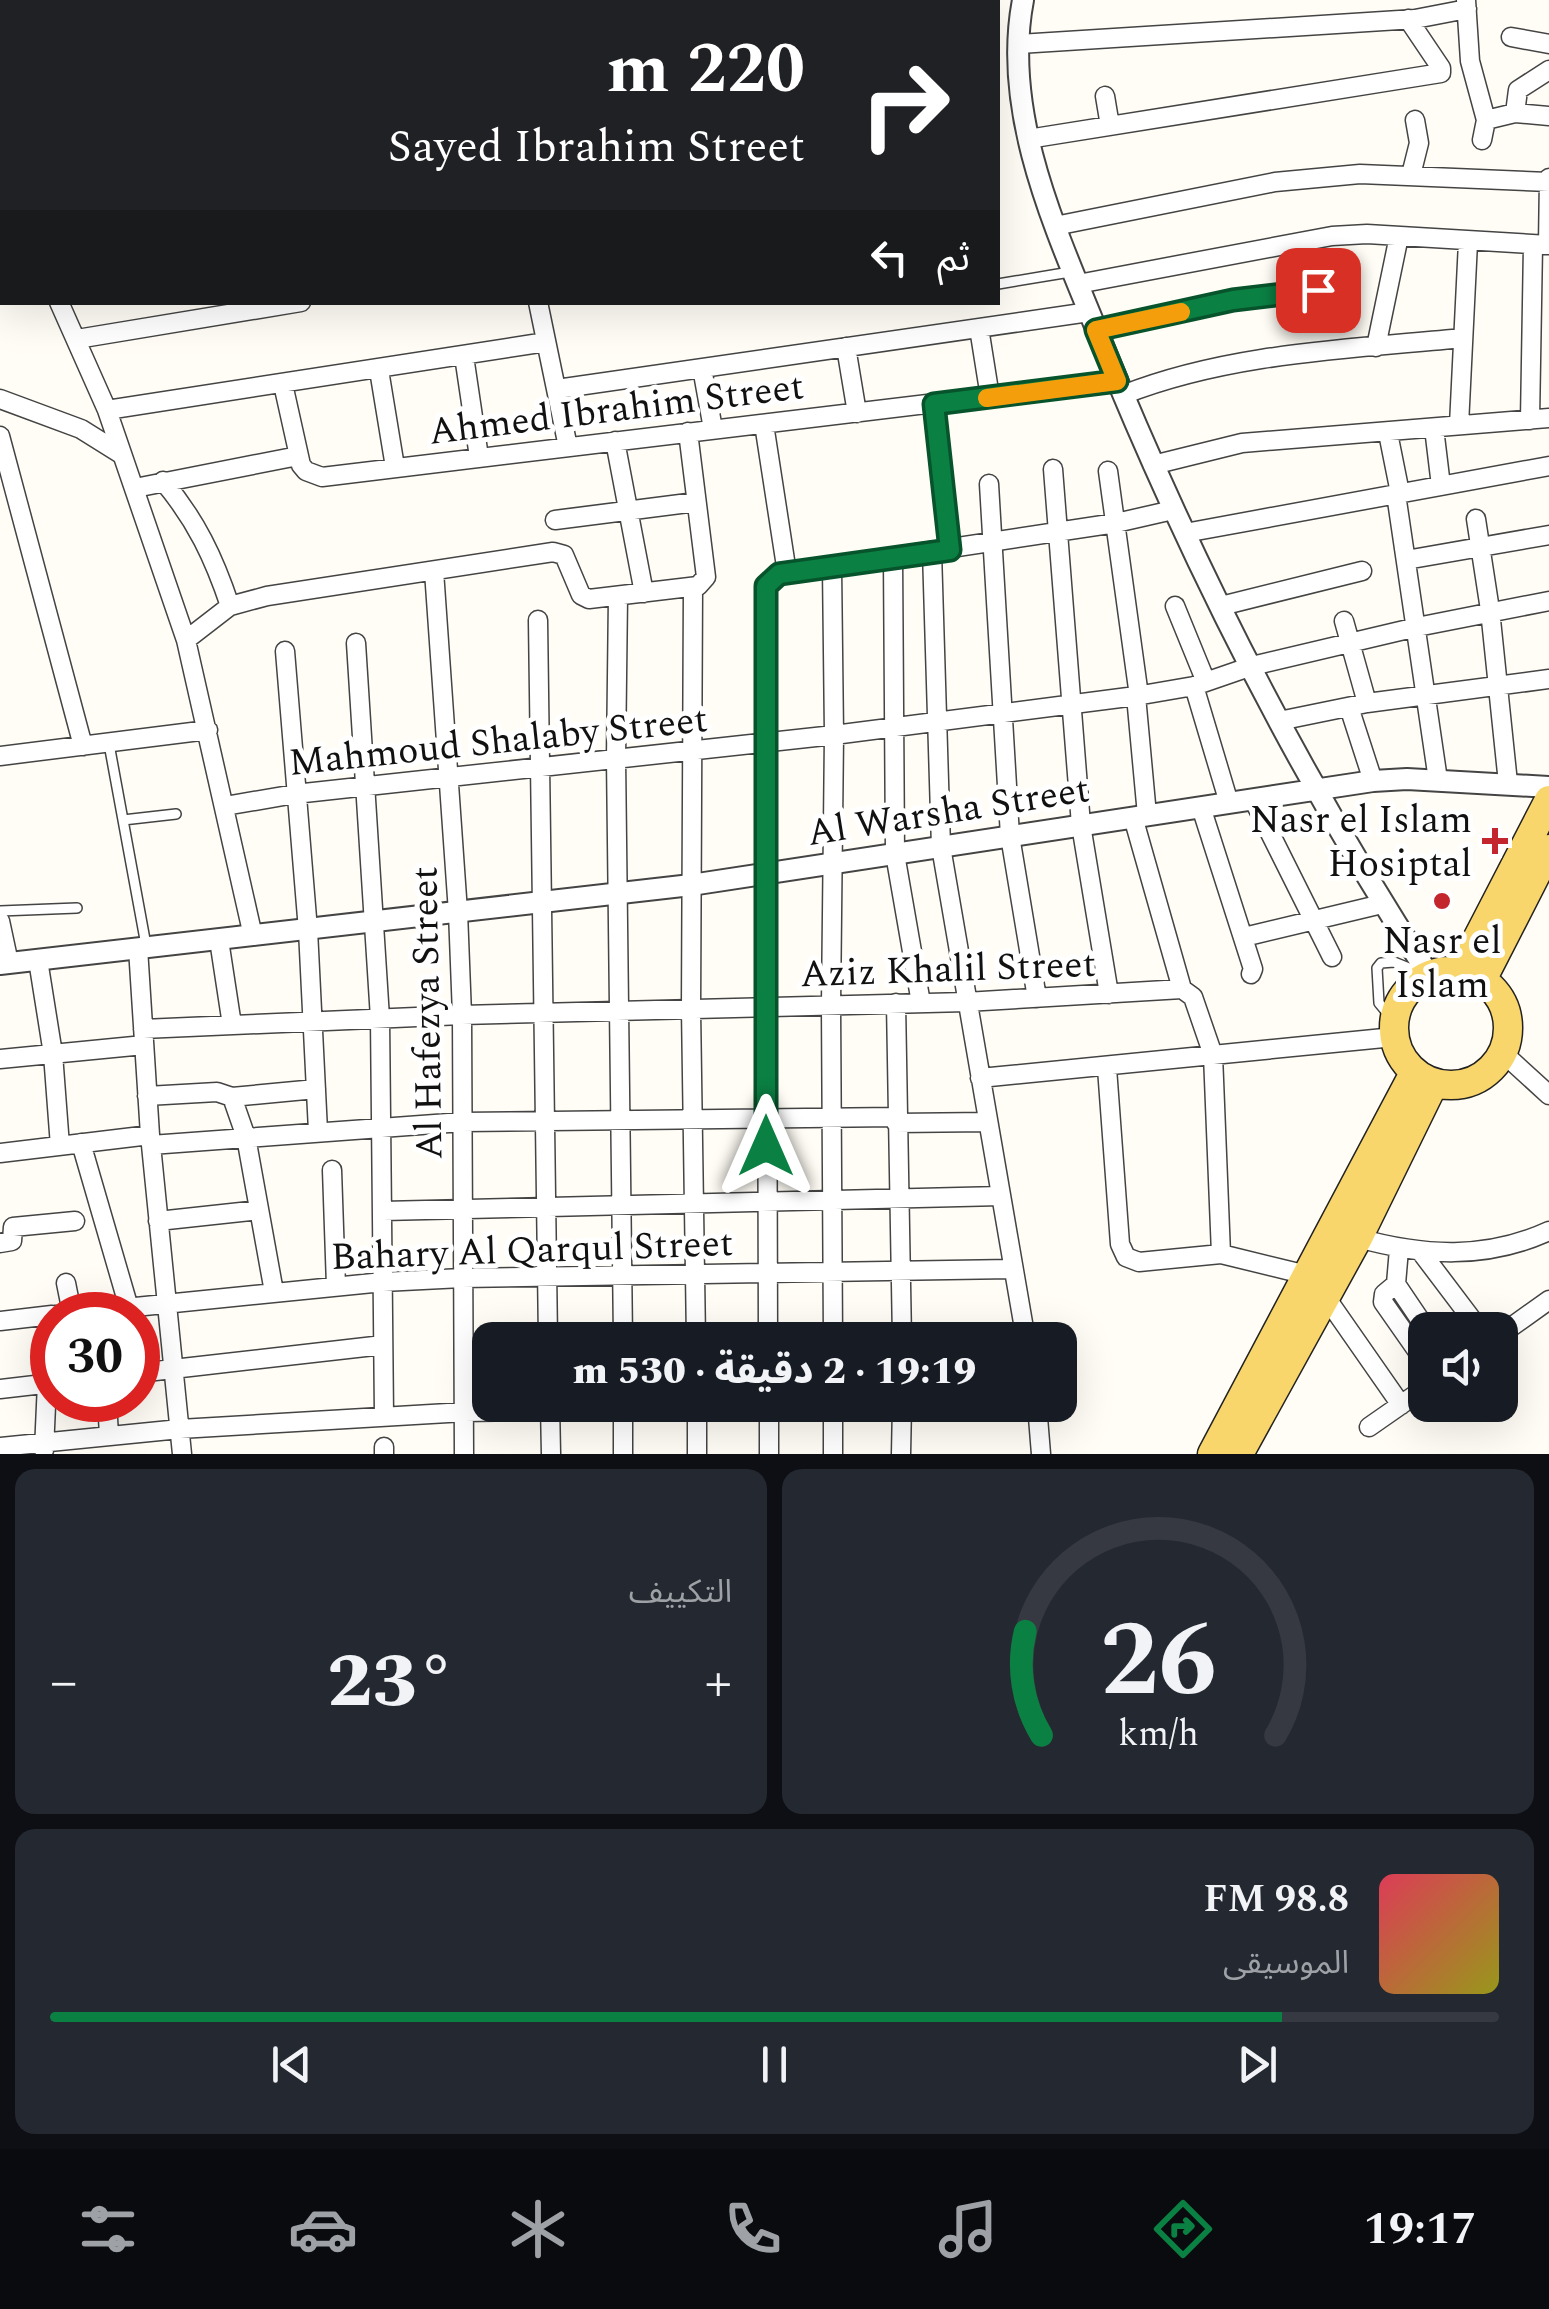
<!DOCTYPE html>
<html lang="ar">
<meta charset="utf-8">
<style>
body{margin:0;font-family:Spectral,"Noto Sans Arabic",serif;background:#242831;color:#f1f3f6;direction:rtl;height:100vh;display:flex;flex-direction:column;font-size:38px;white-space:nowrap}
*{box-sizing:border-box;margin:0}
p{font-size:32px;color:#9ea1a6}
.icon{flex:none;width:55px;height:55px;fill:none;stroke:currentColor;stroke-width:2;stroke-linecap:round;stroke-linejoin:round}
.map{position:relative;height:1454px;overflow:hidden;direction:ltr}
.sheet{display:flex;flex-direction:column;gap:15px;padding:15px;background:#0d0f14;flex:1}
.sheet>*{flex:none}
.top-card{position:absolute;left:0px;top:0px;width:1000px;height:305px;box-shadow:0 10px 40px #0002;direction:rtl;background:#202124;color:#fff;overflow:hidden}
.buttons{position:absolute;left:1408px;top:1312px;display:grid;gap:20px}
.buttons a{display:grid;place-items:center;width:110px;height:110px;border-radius:20px;background:#171b24;box-shadow:0 10px 40px #0002;font-size:50px}
.speed{position:absolute;left:30px;top:1292px;display:flex;gap:20px;font-size:50px;font-weight:700;text-align:center}
.speed>*{display:grid;place-content:center;width:130px;height:130px;border-radius:50%;background:#171b24;box-shadow:0 10px 40px #0002;line-height:1}
.speed .limit{border:15px solid #d22;background:#fff;color:#111}
.pin{position:absolute;display:grid;place-items:center;width:85px;height:85px;color:#fff;margin:-42px;border-radius:20px;box-shadow:0 5px 15px #0006}
.me{position:absolute;width:110px;margin:-55px;rotate:0deg;stroke-linejoin:round;filter:drop-shadow(0 0 8px #0008)}
.turn{display:flex;align-items:center;gap:35px;height:210px;padding:0 30px;font-size:45px}
.turn .icon{width:130px;height:130px;stroke-width:2.5}
.turn b{display:block;font-size:70px;line-height:85px}
.then{display:flex;align-items:center;height:95px;padding:0 30px;background:#0003;gap:20px;font-size:38px}
.big{font-size:75px;font-weight:800;line-height:1.1}
.sheet .widget{flex:1;display:flex;flex-direction:column;justify-content:center;gap:15px;min-width:0;padding:0 35px;border-radius:20px;background:#242831}
.sheet .dial{align-items:center;gap:0}
.dial svg{height:260px;overflow:visible;fill:none;stroke:#363941;stroke-width:7;stroke-linecap:round;text-anchor:middle}
.dial text{fill:#f1f3f6;stroke:none}
.song{display:flex;align-items:center;gap:30px}
.cover{width:120px;height:120px;border-radius:15px;background:linear-gradient(135deg,hsl(350 70% 55%),hsl(60 70% 35%))}
.played{height:10px;border-radius:5px;background:linear-gradient(90deg,#0b8043 85%,#363941 85%)}
.keys{display:flex;justify-content:space-around;direction:ltr}
.heat{display:flex;justify-content:space-between;align-items:center;font-size:55px;direction:ltr}
.sheet .tiles{flex:1;display:grid;gap:15px;grid-template-columns:1fr 1fr}
.widget:last-child{grid-column:span 2}
.trip{position:absolute;left:472px;top:1322px;width:605px;height:100px;border-radius:20px;background:#171b24;box-shadow:0 10px 40px #0002;font-weight:800;line-height:100px;text-align:center;direction:rtl}
.dock{display:flex;height:160px;justify-content:space-around;align-items:center;background:#090b0e;color:#9ea1a6}
.dock .icon{width:70px;height:70px}
.dock .current{color:#0b8043}
.dock b{font-size:45px;color:#f1f3f6}
.map>svg:first-child{display:block}
</style>
<div class="map">
<svg width="1549" height="1454" viewBox="0 0 1549 1454">
<rect width="100%" height="100%" fill="#fffdf5"/>
<g fill="none" stroke-linecap="round" stroke-linejoin="round">
<!-- service casing -->
<g stroke="#444" stroke-width="12">
<path id="service" d="M 311,2 L 331,0
M 0,60 L 2,58
M 998,284 L 1070,272
M 109,744 L 146,945
M 123,820 L 176,814
M 0,911 L 77,908
M 1394,1021 L 1379,1003 L 1377,968 L 1381,963 L 1394,962 L 1421,973"/>
</g>
<!-- minor casing -->
<g stroke="#444" stroke-width="21">
<path id="minor" d="M 605,0 L 605,2
M 1466,0 L 1470,61 L 1486,120 L 1482,140
M 699,2 L 718,0
M 1511,37 L 1549,44
M 1019,44 L 1415,19 L 1467,9
M 1105,96 L 1110,126
M 1515,113 L 1518,90 L 1549,70
M 1486,120 L 1515,113 L 1549,116
M 1028,139 L 1441,73 L 1441,68 L 1408,19
M 1411,175 L 1419,143 L 1415,120
M 0,200 L 2,199
M 1055,226 L 1275,182 L 1360,174 L 1549,182
M 1548,245 L 1549,178
M 1078,284 L 1332,236 L 1367,234 L 1549,245
M 59,302 L 107,410 L 186,640 L 253,936
M 538,302 L 568,447
M 979,328 L 990,397
M 1097,330 L 1233,300 L 1341,289
M 77,339 L 301,302
M 846,347 L 857,413
M 1376,347 L 1399,236
M 464,356 L 479,457
M 702,368 L 713,429
M 379,370 L 395,467
M 283,384 L 301,465 L 306,471 L 322,477 L 1117,381
M 557,389 L 1089,312
M 1123,395 C 1229,353 1350,349 1463,338
M 0,399 L 81,429 L 121,454
M 934,404 L 950,550
M 107,410 L 546,342
M 1530,420 L 1533,245
M 764,424 L 787,573
M 1459,425 L 1468,242
M 1434,428 L 1441,486
M 1388,433 L 1400,493
M 0,436 L 83,746
M 615,441 L 644,593
M 1153,465 L 1242,443 L 1549,418
M 1053,469 L 1081,825 L 1109,994
M 1108,471 L 1139,696
M 163,481 C 196,520 214,558 230,606
M 989,484 L 1010,836 L 1037,998
M 135,488 L 298,456
M 1396,494 L 1438,780
M 1476,519 L 1490,610 L 1508,783
M 555,520 L 696,502
M 1185,533 L 1549,466
M 932,552 L 941,847 L 1026,1340
M 893,558 L 895,854 L 921,1003
M 1406,560 L 1549,535
M 832,567 L 834,735 L 831,1005 L 833,1340
M 434,571 L 458,912 L 462,1015 L 464,1454
M 693,587 L 691,1009 L 696,1340
M 618,596 L 616,758 L 623,1340
M 1175,606 L 1206,682
M 1221,606 L 1362,571
M 538,620 L 548,1340
M 1344,621 L 1367,703
M 186,640 L 230,606 L 267,596 L 553,552 L 564,555 L 581,595 L 589,599 L 698,586 L 706,577 L 688,432
M 356,643 L 380,1018 L 384,1416
M 285,651 L 308,930 L 318,1131
M 1194,686 L 1229,803
M 1136,696 L 1147,815
M 1349,707 L 1373,781
M 1279,721 L 1367,703 L 1549,679
M 0,756 L 208,730
M 1253,799 L 1332,957
M 225,806 L 295,794 L 834,735 L 1136,696 L 1194,686 L 1252,666 L 1417,627 L 1549,601
M 1201,807 L 1253,969 L 1251,974
M 1133,817 L 1182,989
M 0,921 L 9,963
M 1244,937 L 1382,904
M 219,940 L 232,1025
M 138,948 L 150,1135 L 182,1454
M 38,960 L 53,1054 L 60,1146
M 896,1003 L 902,1340
M 143,1029 L 462,1015 L 966,1002 L 1182,989 L 1193,997 L 1213,1055 L 1221,1254
M 1503,1053 L 1549,1095
M 0,1059 L 144,1045
M 1107,1068 L 1120,1244 L 1126,1257 L 1139,1262 L 1221,1254 L 1307,1275
M 980,1078 L 1394,1037
M 147,1096 L 217,1092 L 232,1097 L 316,1089
M 232,1097 L 246,1137 L 274,1292
M 896,1123 L 988,1122
M 81,1143 L 129,1308
M 151,1145 L 462,1122 L 896,1117
M 0,1153 L 150,1135
M 332,1170 L 336,1286
M 383,1211 L 1001,1196
M 158,1221 L 259,1210
M 1358,1238 C 1423,1256 1486,1260 1549,1231
M 0,1243 L 12,1241 L 13,1227 L 75,1221
M 1399,1249 L 1396,1284 L 1384,1294 L 1383,1302 L 1425,1362
M 1421,1252 L 1480,1330
M 66,1283 L 72,1313
M 1396,1284 L 1427,1330
M 1325,1296 L 1401,1405
M 56,1315 L 383,1282 L 462,1278 L 1011,1269
M 0,1321 L 52,1315
M 902,1334 L 1025,1336
M 1500,1335 L 1549,1300
M 768,1340 L 766,585 L 779,574 L 1116,523 L 1173,510
M 138,1373 L 383,1345
M 0,1389 L 52,1383
M 107,1400 L 109,1436
M 550,1405 L 551,1454
M 769,1405 L 769,1454
M 1037,1405 L 1041,1454
M 1369,1427 L 1425,1388
M 0,1447 L 180,1429 L 465,1412 L 876,1405
M 384,1447 L 384,1454
M 44,1450 L 50,1316
M 623,1454 L 623,1405
M 697,1454 L 697,1405
M 833,1454 L 833,1405
M 901,1454 L 902,1405"/>
</g>
<!-- tertiary casing -->
<g stroke="#444" stroke-width="24">
<path id="tertiary" d="M 1023,0 C 1001,115 1057,232 1099,336 C 1189,558 1298,774 1429,975
M 0,964 L 691,885 L 1373,781 L 1407,779 L 1549,787"/>
</g>
<!-- primary casing -->
<g stroke="#222" stroke-width="31">
<path id="primary" d="M1394 1028a57 57 0 1 1 114 0a57 57 0 1 1-114 0Z
M 1460,972 L 1549,800
M 1482,980 L 1549,849
M 1212,1454 L 1414,1073
M 1239,1454 L 1358,1238 L 1434,1083"/>
</g>
<!-- service -->
<use href="#service" stroke="#fff" stroke-width="9"/>
<!-- minor -->
<use href="#minor" stroke="#fff" stroke-width="18"/>
<!-- tertiary -->
<use href="#tertiary" stroke="#fff" stroke-width="20"/>
<!-- primary -->
<use href="#primary" stroke="#f9d66b" stroke-width="28"/>
</g>
<g fill="none" stroke-linecap="round" stroke-linejoin="round">
<!-- route casing -->
<g stroke="#07532c" stroke-width="25">
<path id="route" d="M 766,1146 L 766,586 L 779,574 L 950,550 L 934,404 L 1117,381 L 1096,330 L 1233,300 L 1318,290"/>
</g>
<!-- route -->
<use href="#route" stroke="#0b8043" stroke-width="18"/>
<!-- slow -->
<path stroke="#f59e0b" stroke-width="18" d="M 987,398 L 1117,381 L 1096,330 L 1181,312"/>
</g>
<!-- markers -->
<g fill="#c4262e" stroke="#fff" stroke-width="4">
<path d="M1490 826h10v10h10v10h-10v10h-10v-10h-10v-10h10z"/>
<circle cx="1442" cy="901" r="10"/>
</g>
<g text-anchor="middle" stroke-width="10" stroke-linejoin="round" paint-order="stroke">
<!-- street labels -->
<g font-size="38" fill="#111" stroke="#fff">
<text transform="translate(616 408) rotate(-7)" y="13">Ahmed Ibrahim Street</text>
<text transform="translate(498 740) rotate(-6)" y="13">Mahmoud Shalaby Street</text>
<text transform="translate(948 810) rotate(-9)" y="13">Al Warsha Street</text>
<text transform="translate(948 968) rotate(-2)" y="13">Aziz Khalil Street</text>
<text transform="translate(426 1013) rotate(-91)" y="13">Al Hafezya Street</text>
<text transform="translate(532 1249) rotate(-2)" y="13">Bahary Al Qarqul Street</text>
</g>
<!-- poi labels -->
<g font-size="38" fill="#111" stroke="#fff" text-anchor="end">
<text x="1472" y="832">Nasr el Islam<tspan x="1472" dy="44">Hosiptal</tspan></text>
<text x="1442" y="953" text-anchor="middle">Nasr el<tspan x="1442" dy="44">Islam</tspan></text>
</g>
</g>
</svg>
<div class="buttons">
<a><svg class="icon" aria-label="sound" viewBox="0 0 24 24"><path d="M4 9h4l5-4v14l-5-4H4zM17 9q2 3 0 6"/></svg></a>
</div>
<div class="speed"><div class="limit">30</div></div>
<div class="pin" style="left:1318px;top:290px;background:#d93025"><svg class="icon" aria-label="arrive" viewBox="0 0 24 24"><path d="M6 21V4h12l-3 4 3 4H6"/></svg></div>
<svg class="me" style="left:766px;top:1146px" viewBox="-20 -20 40 40"><path d="M0-17L14 15 0 8-14 15z" fill="#0b8043" stroke="#fff" stroke-width="4"/></svg>
<div class="trip">19:19 · 2 دقيقة · 530 m</div>
<div class="top-card">
<div class="turn"><svg class="icon" aria-label="right" viewBox="0 0 24 24"><path d="M7 20v-9h11M14 6l5 5-5 5"/></svg><div><b>220 m</b>Sayed Ibrahim Street</div></div>
<div class="then">ثم<svg class="icon" aria-label="left" viewBox="0 0 24 24"><path d="M17 20v-9H6M10 6l-5 5 5 5"/></svg></div>
</div>
</div>
<section class="sheet">
<div class="tiles">
<div class="widget dial"><svg viewBox="0 0 100 80">
<path d="M14 69A42 42 0 1 1 86 69"/>
<path d="M14 69A42 42 0 0 1 9 37" stroke="#0b8043"/>
<text x="50" y="56" font-size="32" font-weight="700">26</text>
<text x="50" y="72" font-size="11">km/h</text>
</svg></div>
<div class="widget"><p>التكييف</p>
<div class="heat"><a>−</a><b class="big">23°</b><a>+</a></div>
</div>
<div class="widget">
<div class="song"><i class="cover"></i><div><b>98.8 FM</b><p>الموسيقى</p></div></div>
<div class="played"></div>
<div class="keys"><svg class="icon" aria-label="previous" viewBox="0 0 24 24"><path d="M18 5L8 12l10 7zM5 5v14"/></svg><svg class="icon" aria-label="pause" viewBox="0 0 24 24"><path d="M8 5v14M16 5v14"/></svg><svg class="icon" aria-label="next" viewBox="0 0 24 24"><path d="M6 5l10 7-10 7zM19 5v14"/></svg></div>
</div>
</div>
</section>
<nav class="dock">
<b>19:17</b>
<svg class="icon current" aria-label="directions" viewBox="0 0 24 24"><path d="M12 3l9 9-9 9-9-9zM9 14v-3h6M13 9l2 2-2 2"/></svg>
<svg class="icon" aria-label="music" viewBox="0 0 24 24"><path d="M9 18V5l10-2v13"/><circle cx="6" cy="18" r="3"/><circle cx="16" cy="16" r="3"/></svg>
<svg class="icon" aria-label="phone" viewBox="0 0 24 24"><path d="M5 4h4l2 5-3 2q2 4 5 5l2-3 5 2v4C11 20 4 13 5 4z"/></svg>
<svg class="icon" aria-label="climate" viewBox="0 0 24 24"><path d="M12 3v18M4 7l16 10M4 17L20 7"/></svg>
<svg class="icon" aria-label="car" viewBox="0 0 24 24"><path d="M5 17H2v-5l4-1 3-4h7l3 4 3 1v5h-3M9 17h6M6 11h13"/><circle cx="7" cy="17" r="2"/><circle cx="17" cy="17" r="2"/></svg>
<svg class="icon" aria-label="filters" viewBox="0 0 24 24"><path d="M4 7h16M4 17h16"/><circle cx="9" cy="7" r="2"/><circle cx="15" cy="17" r="2"/></svg>
</nav>
